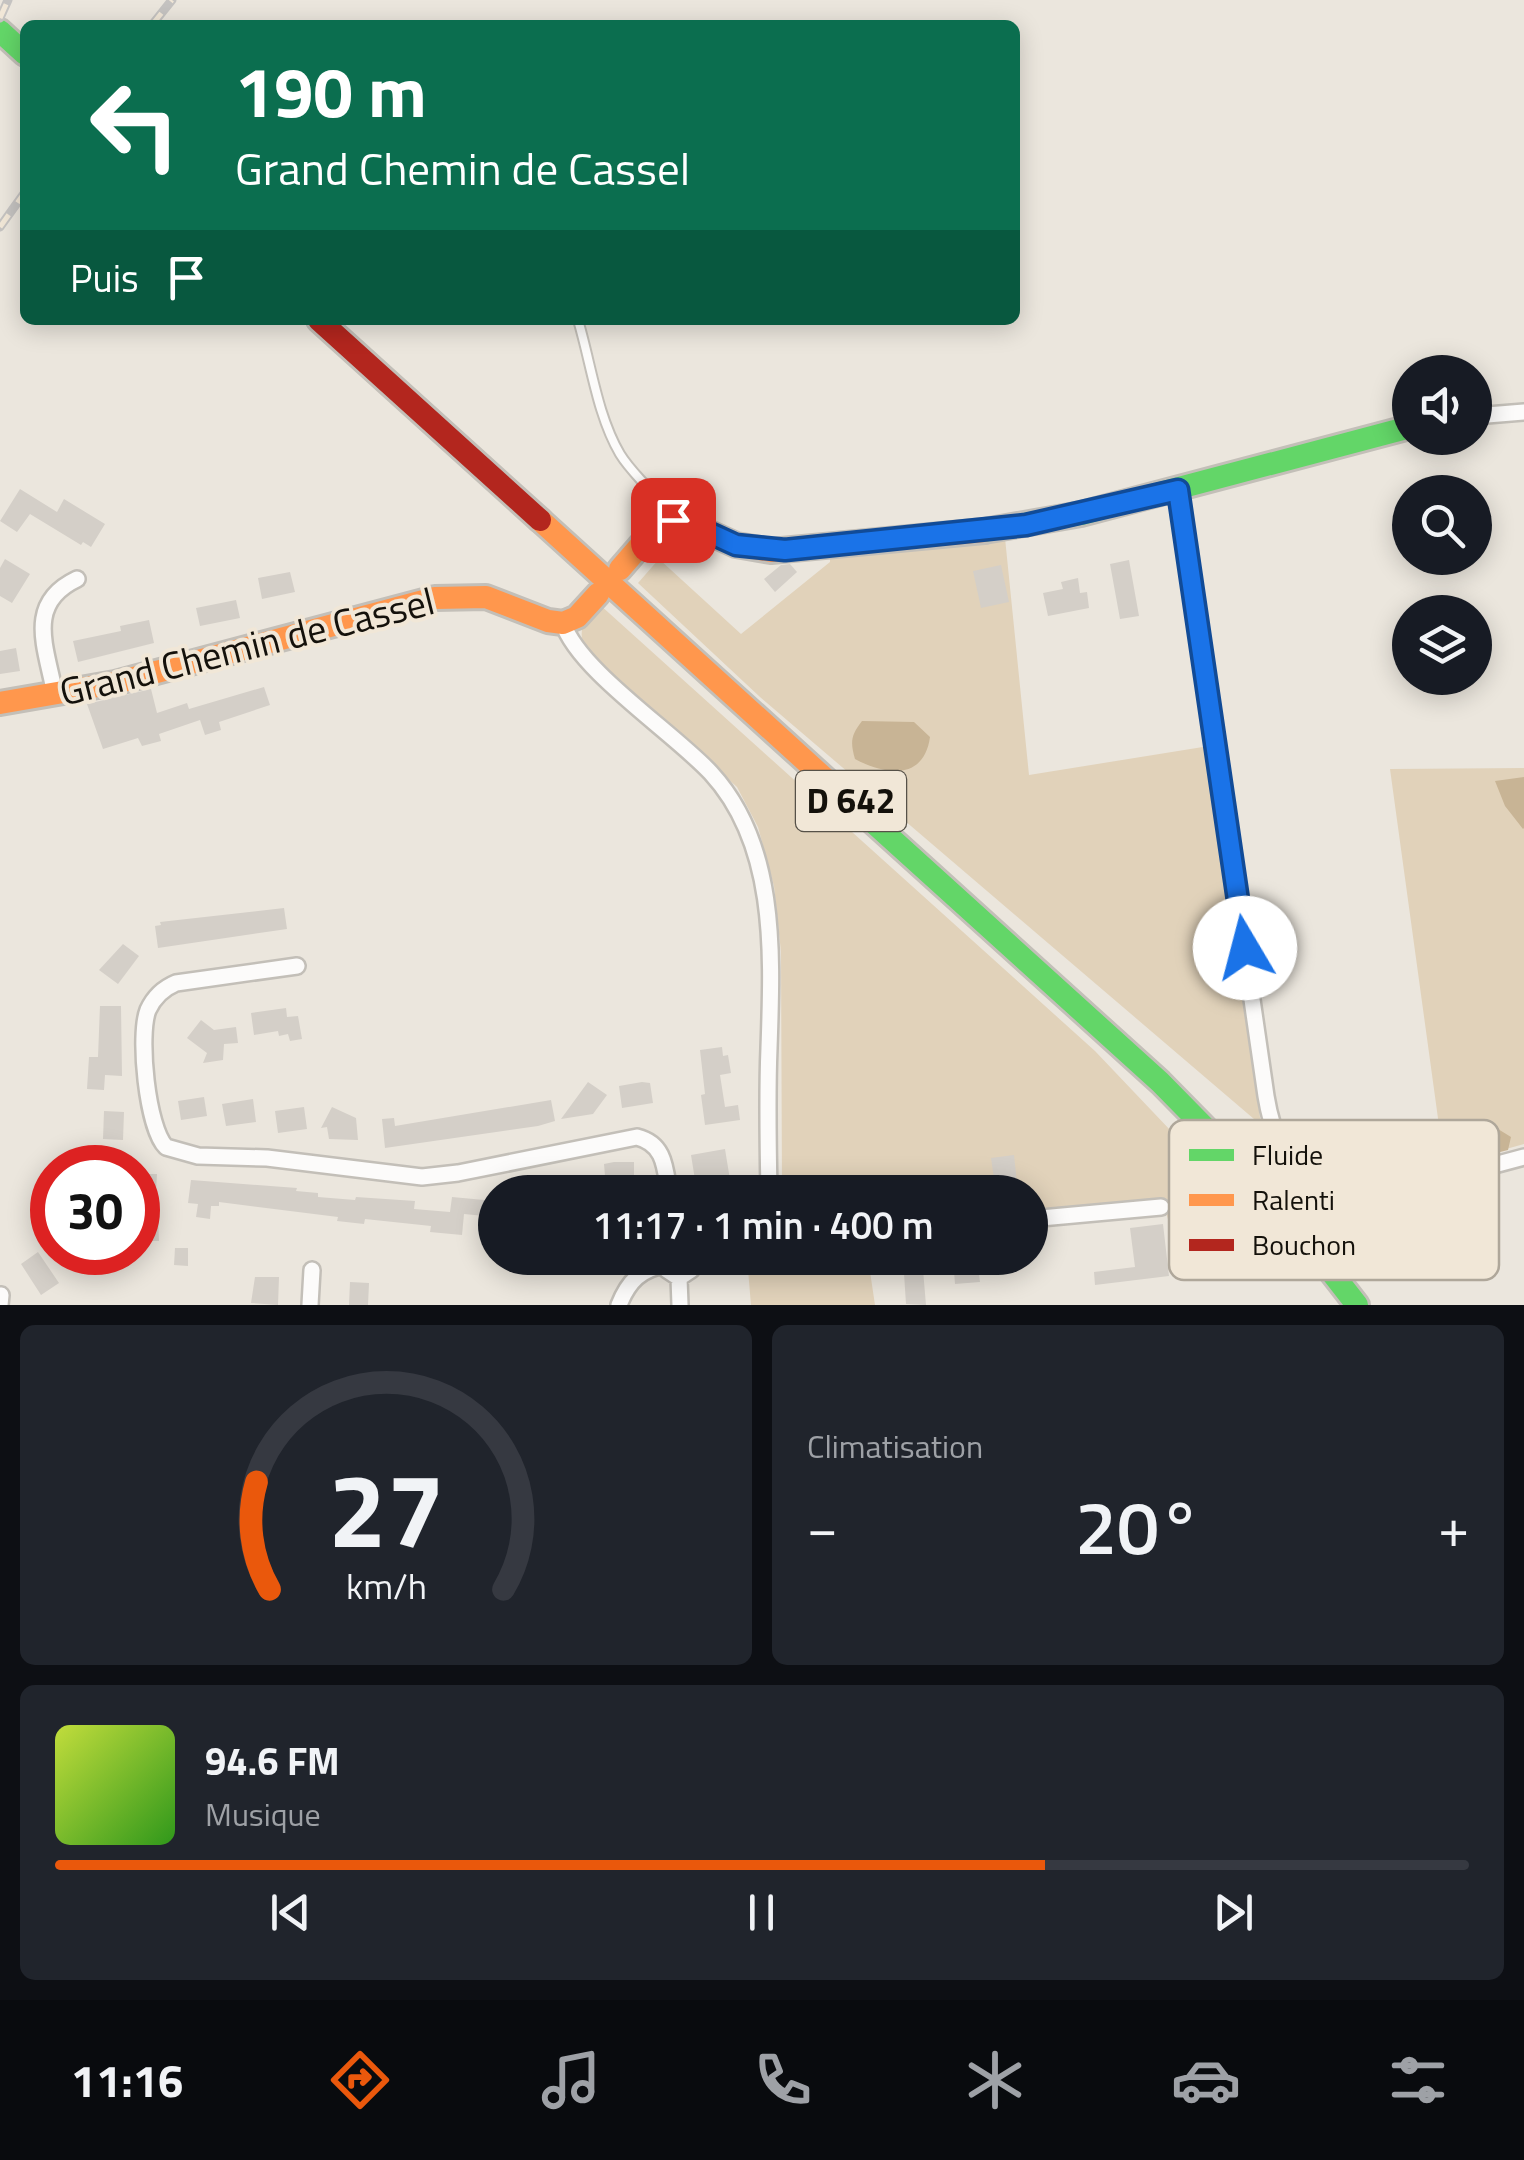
<!DOCTYPE html>
<html lang="fr">
<meta charset="utf-8">
<style>
body{margin:0;font-family:"Titillium Web",sans-serif;background:#20242c;color:#f1f3f6;height:100vh;display:flex;flex-direction:column;font-size:38px;white-space:nowrap}
*{box-sizing:border-box;margin:0}
p{font-size:32px;color:#9ea1a6}
.icon{flex:none;width:55px;height:55px;fill:none;stroke:currentColor;stroke-width:2;stroke-linecap:round;stroke-linejoin:round}
.map{position:relative;height:1305px;overflow:hidden}
.side{display:flex;flex-direction:column;gap:20px;padding:20px;background:#0d0f14;flex:1}
.side>*{flex:none}
.banner{position:absolute;left:20px;top:20px;width:1000px;height:305px;border-radius:15px;box-shadow:0 5px 25px #0003;background:#0b6e4f;color:#fff;overflow:hidden}
.buttons{position:absolute;left:1392px;top:355px;display:grid;gap:20px}
.buttons a{display:grid;place-items:center;width:100px;height:100px;border-radius:50%;background:#171b24;box-shadow:0 5px 25px #0003;font-size:50px}
.speed{position:absolute;left:30px;top:1145px;display:flex;gap:20px;font-size:50px;font-weight:700;text-align:center}
.speed>*{display:grid;place-content:center;width:130px;height:130px;border-radius:50%;background:#171b24;box-shadow:0 5px 25px #0003;line-height:1}
.speed .limit{border:15px solid #d22;background:#fff;color:#111}
.pin{position:absolute;display:grid;place-items:center;width:85px;height:85px;color:#fff;margin:-42px;border-radius:20px;box-shadow:0 5px 15px #0006}
.me{position:absolute;width:110px;margin:-55px;rotate:352deg;stroke-linejoin:round;filter:drop-shadow(0 0 8px #0008)}
.turn{display:flex;align-items:center;gap:35px;height:210px;padding:0 50px;font-size:45px}
.turn .icon{width:130px;height:130px;stroke-width:2.5}
.turn b{display:block;font-size:70px;line-height:85px}
.then{display:flex;align-items:center;height:95px;padding:0 50px;background:#0003;gap:20px;font-size:38px}
.big{font-size:75px;font-weight:600;line-height:1.1}
.side .card{flex:1;display:flex;flex-direction:column;justify-content:center;gap:15px;min-width:0;padding:0 35px;border-radius:15px;background:#20242c}
.side .dial{align-items:center;gap:0}
.dial svg{height:260px;overflow:visible;fill:none;stroke:#363941;stroke-width:7;stroke-linecap:round;text-anchor:middle}
.dial text{fill:#f1f3f6;stroke:none}
.song{display:flex;align-items:center;gap:30px}
.cover{width:120px;height:120px;border-radius:15px;background:linear-gradient(135deg,hsl(70 70% 55%),hsl(110 70% 35%))}
.played{height:10px;border-radius:5px;background:linear-gradient(90deg,#ea580c 70%,#363941 70%)}
.keys{display:flex;justify-content:space-around;direction:ltr}
.heat{display:flex;justify-content:space-between;align-items:center;font-size:55px;direction:ltr}
.side .tiles{flex:1;display:grid;gap:20px;grid-template-columns:1fr 1fr}
.card:last-child{grid-column:span 2}
.trip{position:absolute;left:478px;top:1175px;width:570px;height:100px;border-radius:50px;background:#171b24;box-shadow:0 5px 25px #0003;font-weight:600;line-height:100px;text-align:center}
.tabs{display:flex;height:160px;justify-content:space-around;align-items:center;background:#090b0e;color:#9ea1a6}
.tabs .icon{width:70px;height:70px}
.tabs .active{color:#ea580c}
.tabs b{font-size:45px;color:#f1f3f6}
.map>svg:first-child{display:block}
</style>
<div class="map">
<svg width="1524" height="1305" viewBox="0 0 1524 1305">
<rect width="100%" height="100%" fill="#ebe6dd"/>
<!-- green -->
<path fill="#e1d2ba" d="M 1005,538 L 1029,775 L 1209,746 L 1261,1125 L 760,697 L 638,583 L 659,559 L 741,634 L 830,562 L 830,553 Z
M 599,604 L 1095,1051 L 1249,1213 L 1169,1223 L 1162,1198 L 1030,1212 L 1030,1192 L 782,1192 L 781,952 L 774,886 L 758,827 L 737,787 L 587,651 C 575,630 585,620 599,604 Z
M 1524,768 L 1524,1144 L 1463,1161 L 1444,1162 L 1390,769 Z
M 747,1258 L 868,1258 L 875,1305 L 751,1305 Z"/>
<!-- water -->
<path fill="#c8b495" d="M 862,721 L 914,722 L 930,737 C 924,780 887,776 855,759 C 850,742 851,735 862,721 Z
M 1524,777 L 1524,828 L 1523,829 L 1505,806 L 1495,781 Z
M 1485,1121 L 1511,1137 L 1508,1150 L 1465,1161 L 1456,1134 L 1461,1127 Z"/>
<!-- building -->
<path fill="#d4cfc8" d="M 20,489 L 57,512 L 64,499 L 105,524 L 91,547 L 83,542 L 81,545 L 30,514 L 17,532 L 0,521 Z
M 5,559 L 30,574 L 12,603 L 0,596 L 0,568 Z
M 1129,560 L 1139,616 L 1120,619 L 1110,564 Z
M 790,564 L 797,572 L 775,592 L 764,579 L 781,565 Z
M 1001,565 L 1009,602 L 981,608 L 973,571 Z
M 290,572 L 295,592 L 262,599 L 258,578 Z
M 1078,578 L 1080,593 L 1087,592 L 1089,608 L 1048,616 L 1043,593 L 1063,589 L 1061,582 Z
M 236,600 L 240,618 L 200,626 L 196,608 Z
M 149,620 L 154,643 L 78,662 L 73,641 L 121,631 L 120,626 Z
M 16,648 L 20,671 L 0,674 L 0,651 Z
M 264,687 L 270,705 L 219,722 L 221,730 L 205,735 L 200,720 L 159,734 L 161,741 L 142,746 L 138,738 L 103,749 L 87,704 L 151,689 L 157,713 L 187,703 L 189,709 Z
M 284,908 L 287,929 L 158,948 L 155,926 L 161,925 L 160,922 Z
M 123,944 L 139,956 L 118,984 L 99,970 Z
M 100,1006 L 121,1006 L 122,1076 L 105,1075 L 104,1090 L 87,1089 L 89,1057 L 98,1057 Z
M 286,1008 L 287,1017 L 298,1016 L 302,1039 L 290,1041 L 288,1034 L 279,1036 L 278,1031 L 254,1035 L 251,1013 Z
M 201,1020 L 214,1030 L 236,1027 L 238,1043 L 224,1044 L 223,1060 L 203,1063 L 207,1053 L 187,1038 Z
M 722,1047 L 723,1056 L 728,1055 L 731,1073 L 720,1075 L 725,1107 L 738,1105 L 740,1120 L 705,1125 L 701,1095 L 705,1094 L 700,1050 Z
M 588,1082 L 607,1095 L 593,1114 L 561,1119 Z
M 642,1082 L 650,1083 L 653,1103 L 622,1108 L 619,1086 Z
M 204,1097 L 207,1116 L 181,1120 L 178,1101 Z
M 253,1099 L 256,1122 L 226,1126 L 222,1104 Z
M 551,1100 L 555,1121 L 538,1126 L 385,1148 L 382,1119 L 394,1118 L 395,1126 Z
M 304,1107 L 307,1129 L 278,1133 L 275,1111 Z
M 332,1107 L 356,1118 L 358,1140 L 329,1139 L 327,1127 L 321,1128 Z
M 104,1111 L 124,1112 L 123,1140 L 103,1139 Z
M 725,1149 L 732,1192 L 697,1192 L 691,1155 Z
M 1014,1155 L 1018,1192 L 996,1192 L 991,1158 Z
M 614,1162 L 634,1162 L 634,1190 L 615,1190 L 615,1175 L 605,1176 L 604,1164 Z
M 138,1174 L 157,1174 L 156,1191 L 138,1187 Z
M 191,1180 L 297,1188 L 296,1191 L 318,1193 L 318,1197 L 355,1200 L 356,1197 L 415,1201 L 414,1209 L 450,1212 L 452,1197 L 495,1201 L 495,1217 L 464,1214 L 462,1235 L 430,1232 L 431,1226 L 365,1219 L 364,1224 L 337,1221 L 338,1217 L 219,1202 L 219,1206 L 211,1206 L 210,1219 L 196,1217 L 198,1204 L 188,1203 Z
M 158,1216 L 159,1241 L 138,1241 L 138,1217 Z
M 1163,1224 L 1169,1276 L 1095,1285 L 1094,1272 L 1135,1267 L 1130,1228 Z
M 175,1248 L 188,1248 L 188,1266 L 174,1265 Z
M 38,1252 L 59,1283 L 41,1295 L 21,1264 Z
M 903,1258 L 922,1258 L 926,1305 L 906,1304 Z
M 953,1258 L 977,1258 L 980,1282 L 955,1284 Z
M 255,1277 L 279,1277 L 278,1305 L 251,1303 Z
M 350,1282 L 369,1283 L 368,1305 L 349,1305 Z"/>
<g fill="none" stroke-linecap="round" stroke-linejoin="round">
<!-- lane casing -->
<g stroke="#c3bfb8" stroke-width="12">
<path id="lane" d="M 578,320 C 591,363 597,415 620,454 C 634,477 657,492 667,516"/>
</g>
<!-- street casing -->
<g stroke="#c3bfb8" stroke-width="20">
<path id="street" d="M 1475,416 L 1524,412
M 1178,490 L 1266,1096 C 1271,1127 1283,1164 1313,1181 C 1349,1201 1482,1169 1524,1157
M 563,623 C 578,670 674,733 711,773 C 778,846 772,956 769,1048 C 767,1096 768,1144 769,1192
M 55,695 C 47,649 24,604 77,579
M 297,966 L 176,983 C 164,988 154,997 148,1010 C 138,1035 147,1128 166,1147 L 198,1156 L 267,1158 L 422,1177 L 458,1173 L 637,1137 C 665,1144 665,1168 669,1192
M 1030,1219 L 1161,1207
M 668,1258 L 667,1270 L 679,1278 L 691,1270 L 690,1258
M 679,1278 L 680,1305
M 0,1305 L 1,1295
M 310,1305 L 312,1270
M 619,1305 C 628,1282 641,1268 666,1265"/>
</g>
<!-- fast casing -->
<g stroke="#c3bfb8" stroke-width="28">
<path id="fast" d="M 0,31 L 25,54
M 984,531 L 1081,514 L 1410,427
M 832,785 L 1160,1082 L 1272,1196 L 1357,1305"/>
</g>
<!-- slow casing -->
<g stroke="#c3bfb8" stroke-width="28">
<path id="slow" d="M 540,520 L 832,785
M 620,569 L 653,531 L 668,521 L 683,521 L 736,545 L 771,551 L 984,531
M 0,703 L 115,683 L 435,598 L 486,597 L 548,621 L 563,623 L 577,617 L 598,594"/>
</g>
<!-- jam casing -->
<g stroke="#c3bfb8" stroke-width="28">
<path id="jam" d="M 319,320 L 540,520"/>
</g>
<!-- lane -->
<use href="#lane" stroke="#fcfbfa" stroke-width="8"/>
<!-- street -->
<use href="#street" stroke="#fcfbfa" stroke-width="15"/>
<!-- fast -->
<use href="#fast" stroke="#63d668" stroke-width="22"/>
<!-- slow -->
<use href="#slow" stroke="#ff974d" stroke-width="22"/>
<!-- jam -->
<use href="#jam" stroke="#b3261e" stroke-width="22"/>
<!-- rail casing -->
<g stroke="#c5c3c1" stroke-width="9">
<path id="rail" d="M 0,18 L 8,0
M 152,25 L 172,0
M 0,227 L 25,192"/>
</g>
<!-- rail -->
<use href="#rail" stroke="#f1e7d7" stroke-width="5" stroke-dasharray="15" stroke-linecap="butt"/>
</g>
<g fill="none" stroke-linecap="round" stroke-linejoin="round">
<!-- route casing -->
<g stroke="#114b97" stroke-width="25">
<path id="route" d="M 673,520 L 688,523 L 736,545 L 785,550 L 1026,525 L 1178,490 L 1245,948"/>
</g>
<!-- route -->
<use href="#route" stroke="#1a73e8" stroke-width="18"/>
</g>
<g text-anchor="middle" stroke-width="8" stroke-linejoin="round" paint-order="stroke">
<!-- shield labels -->
<rect fill="#f1e7d7" stroke="#565148" stroke-width="2.5" x="796" y="771" width="110" height="60" rx="8"/>
<g font-size="35" font-weight="bold" fill="#14110b">
<text x="851" y="813">D 642</text>
</g>
<!-- street labels -->
<g font-size="38" fill="#14110b" stroke="#f1e7d7">
<text transform="translate(247 647) rotate(-14)" y="13">Grand Chemin de Cassel</text>
</g>
</g>
<!-- legend -->
<rect x="1169" y="1120" width="330" height="160" rx="15" fill="#f1e7d7" stroke="#afa79a" stroke-width="2.5"/>
<rect x="1189" y="1149" width="45" height="12" fill="#63d668"/>
<rect x="1189" y="1194" width="45" height="12" fill="#ff974d"/>
<rect x="1189" y="1239" width="45" height="12" fill="#b3261e"/>
<g font-size="28" fill="#14110b">
<text x="1252" y="1165">Fluide</text>
<text x="1252" y="1210">Ralenti</text>
<text x="1252" y="1255">Bouchon</text>
</g>
</svg>
<div class="buttons">
<a><svg class="icon" aria-label="sound" viewBox="0 0 24 24"><path d="M4 9h4l5-4v14l-5-4H4zM17 9q2 3 0 6"/></svg></a>
<a><svg class="icon" aria-label="search" viewBox="0 0 24 24"><circle cx="10" cy="10" r="6"/><path d="M15 15l6 6"/></svg></a>
<a><svg class="icon" aria-label="layers" viewBox="0 0 24 24"><path d="M12 4l9 5-9 5-9-5zM3 14l9 5 9-5"/></svg></a>
</div>
<div class="speed"><div class="limit">30</div></div>
<div class="pin" style="left:673px;top:520px;background:#d93025"><svg class="icon" aria-label="arrive" viewBox="0 0 24 24"><path d="M6 21V4h12l-3 4 3 4H6"/></svg></div>
<svg class="me" style="left:1245px;top:948px" viewBox="-20 -20 40 40"><circle r="19" fill="#fff"/><path d="M0-13L10 11 0 6-10 11z" fill="#1a73e8"/></svg>
<div class="trip">11:17 · 1 min · 400 m</div>
<div class="banner">
<div class="turn"><svg class="icon" aria-label="left" viewBox="0 0 24 24"><path d="M17 20v-9H6M10 6l-5 5 5 5"/></svg><div><b>190 m</b>Grand Chemin de Cassel</div></div>
<div class="then">Puis<svg class="icon" aria-label="arrive" viewBox="0 0 24 24"><path d="M6 21V4h12l-3 4 3 4H6"/></svg></div>
</div>
</div>
<section class="side">
<div class="tiles">
<div class="card dial"><svg viewBox="0 0 100 80">
<path d="M14 69A42 42 0 1 1 86 69"/>
<path d="M14 69A42 42 0 0 1 10 36" stroke="#ea580c"/>
<text x="50" y="56" font-size="32" font-weight="700">27</text>
<text x="50" y="72" font-size="11">km/h</text>
</svg></div>
<div class="card"><p>Climatisation</p>
<div class="heat"><a>−</a><b class="big">20°</b><a>+</a></div>
</div>
<div class="card">
<div class="song"><i class="cover"></i><div><b>94.6 FM</b><p>Musique</p></div></div>
<div class="played"></div>
<div class="keys"><svg class="icon" aria-label="previous" viewBox="0 0 24 24"><path d="M18 5L8 12l10 7zM5 5v14"/></svg><svg class="icon" aria-label="pause" viewBox="0 0 24 24"><path d="M8 5v14M16 5v14"/></svg><svg class="icon" aria-label="next" viewBox="0 0 24 24"><path d="M6 5l10 7-10 7zM19 5v14"/></svg></div>
</div>
</div>
</section>
<nav class="tabs">
<b>11:16</b>
<svg class="icon active" aria-label="directions" viewBox="0 0 24 24"><path d="M12 3l9 9-9 9-9-9zM9 14v-3h6M13 9l2 2-2 2"/></svg>
<svg class="icon" aria-label="music" viewBox="0 0 24 24"><path d="M9 18V5l10-2v13"/><circle cx="6" cy="18" r="3"/><circle cx="16" cy="16" r="3"/></svg>
<svg class="icon" aria-label="phone" viewBox="0 0 24 24"><path d="M5 4h4l2 5-3 2q2 4 5 5l2-3 5 2v4C11 20 4 13 5 4z"/></svg>
<svg class="icon" aria-label="climate" viewBox="0 0 24 24"><path d="M12 3v18M4 7l16 10M4 17L20 7"/></svg>
<svg class="icon" aria-label="car" viewBox="0 0 24 24"><path d="M5 17H2v-5l4-1 3-4h7l3 4 3 1v5h-3M9 17h6M6 11h13"/><circle cx="7" cy="17" r="2"/><circle cx="17" cy="17" r="2"/></svg>
<svg class="icon" aria-label="filters" viewBox="0 0 24 24"><path d="M4 7h16M4 17h16"/><circle cx="9" cy="7" r="2"/><circle cx="15" cy="17" r="2"/></svg>
</nav>
